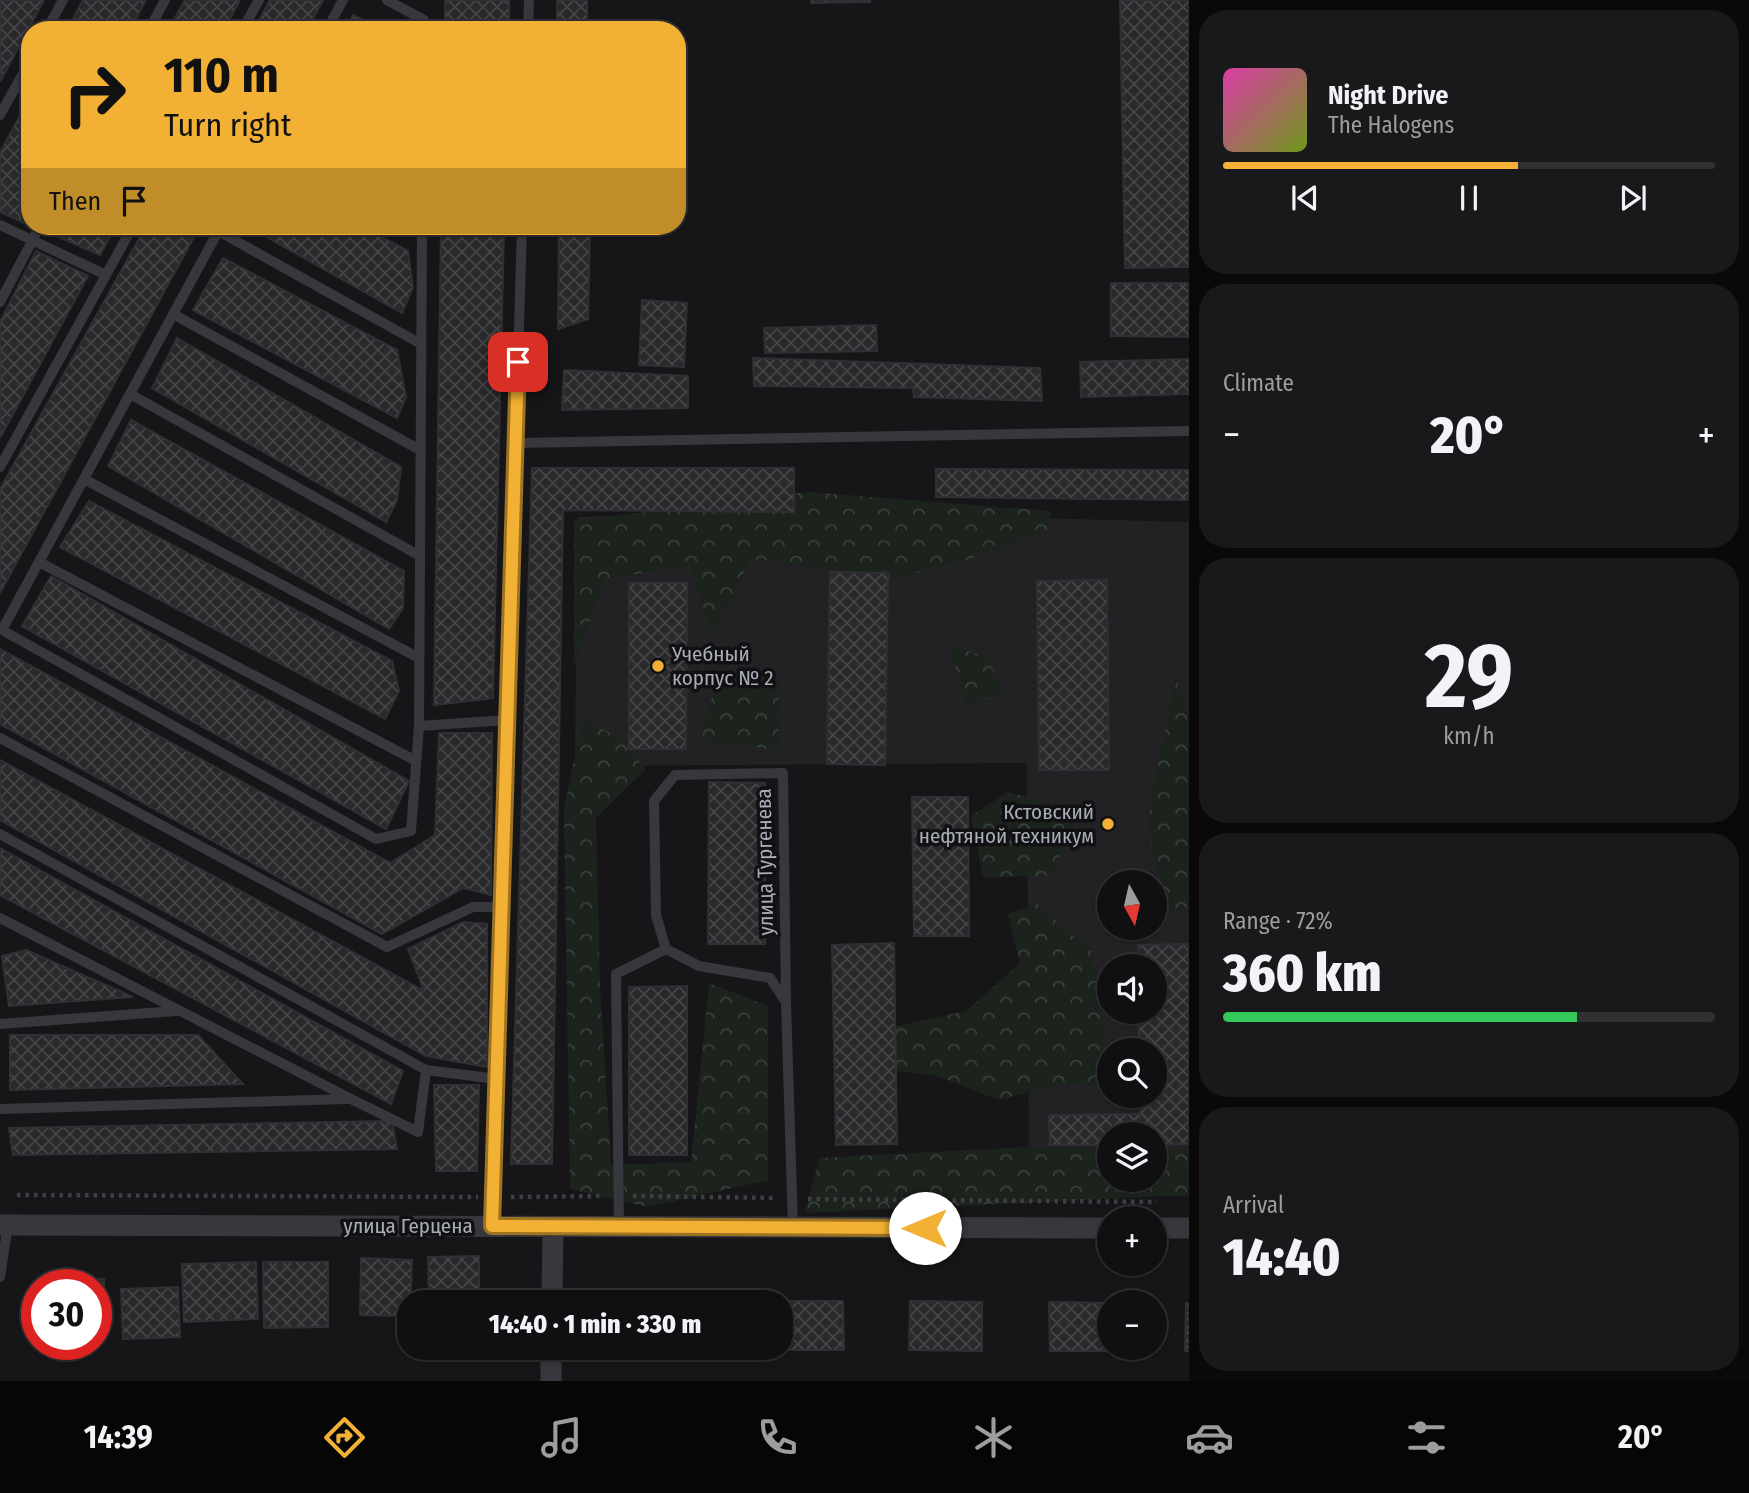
<!DOCTYPE html>
<meta charset="utf-8">
<style>
body{margin:0;font-family:"Fira Sans Condensed",sans-serif;background:#19191b;color:#f1f3f6;height:100vh;display:flex;flex-direction:column;font-size:26px;white-space:nowrap}
*{box-sizing:border-box;margin:0}
p{font-size:23px;color:#9c9d9f}
.icon{flex:none;width:38px;height:38px;fill:none;stroke:currentColor;stroke-width:2;stroke-linecap:round;stroke-linejoin:round}
.map{position:relative;flex:1;overflow:hidden}
.details{display:flex;flex-direction:column;gap:10px;padding:10px;background:#09090a;width:560px}
.details>*{flex:none}
.banner{position:absolute;left:21px;top:21px;width:665px;height:214px;border-radius:28px;box-shadow:0 2px 5px #0004,0 0 0 2px #303032;background:#f2b134;color:#111;overflow:hidden}
.needle{width:46px;rotate:172deg}
.tools{position:absolute;left:1097px;top:870px;display:grid;gap:14px}
.tools a{display:grid;place-items:center;width:70px;height:70px;border-radius:50%;background:#101012;box-shadow:0 2px 5px #0004,0 0 0 2px #303032;font-size:35px}
.speed{position:absolute;left:21px;top:1269px;display:flex;gap:14px;font-size:35px;font-weight:700;text-align:center}
.speed>*{display:grid;place-content:center;width:91px;height:91px;border-radius:50%;background:#101012;box-shadow:0 2px 5px #0004,0 0 0 2px #303032;line-height:1}
.speed .limit{border:10px solid #d22;background:#fff;color:#111}
.pin{position:absolute;display:grid;place-items:center;width:60px;height:60px;color:#fff;margin:-30px;border-radius:14px;box-shadow:0 4px 10px #0006}
.me{position:absolute;width:77px;margin:-38px;rotate:270deg;stroke-linejoin:round;filter:drop-shadow(0 0 5px #0008)}
.turn{display:flex;align-items:center;gap:24px;height:147px;padding:0 28px;font-size:32px}
.turn .icon{width:91px;height:91px;stroke-width:2.5}
.turn b{display:block;font-size:49px;line-height:60px}
.then{display:flex;align-items:center;height:66px;padding:0 28px;background:#0003;gap:14px;font-size:26px}
.big{font-size:52px;font-weight:800;line-height:1.1}
.details .card{flex:1;display:flex;flex-direction:column;justify-content:center;gap:10px;min-width:0;padding:0 24px;border-radius:28px;background:#19191b}
.details .dial{align-items:center;gap:0}
.dial b{font-size:91px;line-height:1}
.song{display:flex;align-items:center;gap:21px}
.cover{width:84px;height:84px;border-radius:10px;background:linear-gradient(135deg,hsl(320 70% 55%),hsl(80 70% 35%))}
.played{height:7px;border-radius:4px;background:linear-gradient(90deg,#f2b134 60%,#303032 60%)}
.keys{display:flex;justify-content:space-around;direction:ltr}
.heat{display:flex;justify-content:space-between;align-items:center;font-size:38px;direction:ltr}
.charge{height:10px;border-radius:5px;background:linear-gradient(90deg,#34c759 72%,#303032 0)}
.trip{position:absolute;left:397px;top:1290px;width:396px;height:70px;border-radius:28px;background:#101012;box-shadow:0 2px 5px #0004,0 0 0 2px #303032;font-weight:800;line-height:70px;text-align:center}
.tabs{display:flex;height:112px;justify-content:space-around;align-items:center;background:#060607;color:#9c9d9f}
.tabs .icon{width:49px;height:49px}
.tabs .current{color:#f2b134}
.tabs b{font-size:32px;color:#f1f3f6}
main{display:flex;flex:1;min-height:0}
.map>svg:first-child{display:block}
</style>
<main>
<div class="map">
<svg width="1189" height="1381" viewBox="0 0 1189 1381">
<defs>
<pattern id="forest-crowns" width="20" height="18" patternUnits="userSpaceOnUse" patternTransform="scale(1.75)"><rect width="20" height="18" fill="#1c231d"/><path d="M2 6a3 3 0 1 1 6 0M12 15a3 3 0 1 1 6 0" fill="none" stroke="#3a403c"/></pattern>
<pattern id="building-cross-hatch" width="8" height="8" patternUnits="userSpaceOnUse" patternTransform="scale(1.75)"><rect width="8" height="8" fill="#29292c"/><path d="M0 0l8 8M0 8l8-8" fill="none" stroke="#454548"/></pattern>
</defs>
<rect width="100%" height="100%" fill="#161618"/>
<!-- built -->
<path fill="#222225" fill-rule="evenodd" d="M 794,512 L 1189,522 L 1189,1194 L 1029,1191 L 1027,763 L 575,766 L 577,517 ZM 1110,882 L 1155,882 L 1155,928 L 1110,928 ZM 1110,966 L 1155,966 L 1155,1012 L 1110,1012 ZM 1110,1050 L 1155,1050 L 1155,1096 L 1110,1096 ZM 1110,1134 L 1155,1134 L 1155,1180 L 1110,1180 Z"/>
<!-- forest -->
<path fill="url(#forest-crowns)" d="M 808,492 L 1051,511 L 1049,529 L 970,559 L 888,580 L 833,569 L 751,559 L 713,638 L 690,567 L 605,578 L 574,666 L 574,521 Z
M 948,645 L 989,658 L 1002,693 L 967,706 Z
M 1175,673 L 1189,716 L 1189,907 L 1167,912 L 1147,824 Z
M 778,675 L 779,750 L 699,740 L 716,683 Z
M 583,718 L 617,737 L 646,769 L 596,818 L 600,985 L 611,1165 L 691,1162 L 709,983 L 768,1006 L 768,1180 L 648,1207 L 570,1189 L 564,808 Z
M 1008,792 L 1082,812 L 1050,876 L 983,877 L 971,816 Z
M 1037,904 L 1092,952 L 1102,1029 L 1109,1057 L 1109,1087 L 1065,1083 L 998,1100 L 938,1076 L 846,1065 L 843,1038 L 966,1011 L 1020,963 L 1008,914 Z
M 1026,1147 L 1109,1148 L 1110,1180 L 1155,1180 L 1155,1149 L 1189,1149 L 1189,1195 L 805,1213 L 819,1158 Z"/>
<!-- building -->
<path fill="url(#building-cross-hatch)" stroke="#303034" stroke-width="2" d="M 0,0 L 44,0 L 0,82 Z
M 83,0 L 146,0 L 130,30 L 67,30 Z
M 185,0 L 240,0 L 224,30 L 168,30 Z
M 270,0 L 323,0 L 307,30 L 254,30 Z
M 445,0 L 509,0 L 509,30 L 445,30 Z
M 557,0 L 587,0 L 587,30 L 557,30 Z
M 811,0 L 870,0 L 870,2 L 811,3 Z
M 1120,0 L 1189,0 L 1189,267 L 1125,268 Z
M 353,15 L 383,30 L 345,30 Z
M 30,97 L 30,213 L 24,223 L 0,212 L 0,152 Z
M 60,226 L 116,226 L 100,255 L 54,235 Z
M 146,226 L 200,226 L 0,593 L 0,489 Z
M 247,226 L 361,226 L 408,251 L 413,287 L 402,313 Z
M 441,226 L 504,226 L 493,698 L 434,705 Z
M 559,226 L 590,226 L 588,319 L 558,329 Z
M 36,251 L 88,276 L 0,438 L 0,322 Z
M 223,258 L 397,350 L 406,397 L 397,418 L 193,310 Z
M 1111,283 L 1189,283 L 1189,337 L 1111,336 Z
M 642,300 L 687,303 L 684,367 L 639,365 Z
M 876,325 L 877,351 L 765,353 L 764,328 Z
M 177,338 L 401,467 L 397,500 L 386,522 L 152,388 Z
M 753,358 L 1040,368 L 1042,401 L 914,397 L 913,388 L 754,386 Z
M 1189,359 L 1189,394 L 1081,397 L 1080,362 Z
M 564,370 L 688,376 L 688,408 L 562,410 Z
M 131,420 L 404,571 L 403,608 L 389,629 L 108,466 Z
M 532,468 L 794,468 L 794,512 L 563,510 L 552,1164 L 511,1164 Z
M 936,469 L 1189,470 L 1189,500 L 936,497 Z
M 89,501 L 392,661 L 399,691 L 385,719 L 60,547 Z
M 830,572 L 888,573 L 885,765 L 827,764 Z
M 51,576 L 409,781 L 386,829 L 22,626 Z
M 1107,580 L 1109,770 L 1039,770 L 1037,581 Z
M 629,583 L 687,583 L 686,749 L 629,749 Z
M 0,649 L 390,863 L 435,835 L 439,733 L 492,733 L 491,895 L 463,888 L 382,934 L 0,724 Z
M 0,760 L 424,991 L 408,949 L 463,922 L 487,924 L 487,1067 L 426,1056 L 0,820 Z
M 709,782 L 765,783 L 765,944 L 708,944 Z
M 912,797 L 968,797 L 969,936 L 914,936 Z
M 0,848 L 403,1071 L 391,1104 L 0,895 Z
M 894,943 L 897,1144 L 836,1145 L 832,945 Z
M 1189,944 L 1189,1144 L 1155,1145 L 1155,1134 L 1110,1134 L 1110,1145 L 1050,1145 L 1049,1115 L 1140,1114 L 1140,1096 L 1155,1096 L 1155,1050 L 1139,1050 L 1139,1012 L 1155,1012 L 1155,966 L 1138,966 L 1138,945 Z
M 26,950 L 133,997 L 9,1006 L 2,956 Z
M 687,986 L 687,1155 L 629,1155 L 629,987 Z
M 10,1035 L 198,1035 L 243,1084 L 10,1090 Z
M 434,1085 L 479,1085 L 477,1171 L 436,1171 Z
M 392,1121 L 397,1149 L 13,1155 L 9,1128 Z
M 479,1256 L 479,1302 L 429,1302 L 428,1257 Z
M 361,1258 L 412,1260 L 410,1316 L 360,1315 Z
M 256,1262 L 258,1319 L 184,1322 L 182,1264 Z
M 263,1262 L 328,1262 L 328,1327 L 264,1328 Z
M 104,1279 L 105,1333 L 96,1333 L 96,1284 L 39,1284 L 39,1280 Z
M 178,1287 L 180,1337 L 123,1339 L 121,1289 Z
M 768,1301 L 843,1301 L 844,1350 L 769,1350 L 769,1348 L 780,1348 L 780,1302 Z
M 910,1301 L 982,1302 L 982,1351 L 909,1350 Z
M 1049,1302 L 1110,1303 L 1110,1348 L 1120,1348 L 1120,1351 L 1050,1351 Z
M 1186,1303 L 1189,1303 L 1189,1351 L 1185,1351 Z
M 627,1348 L 703,1348 L 703,1350 L 627,1350 Z"/>
<g fill="none" stroke-linecap="round" stroke-linejoin="round">
<!-- path -->
<path stroke="#3d3f44" stroke-width="4.5" stroke-dasharray="3.5 5" stroke-linecap="butt" d="M 17,1195 L 478,1197
M 633,1196 L 775,1198
M 511,1197 L 604,1196
M 808,1199 L 1157,1202"/>
<!-- lane -->
<path stroke="#37383d" stroke-width="10" d="M 387,0 L 424,20 L 424,30
M 47,30 L 63,0
M 149,30 L 165,0
M 242,30 L 259,0
M 327,30 L 343,0
M 528,30 L 529,0
M 0,115 L 30,61
M 0,225 L 106,275
M 221,226 L 2,630 L 376,839 L 411,831 L 419,726 L 422,226
M 218,231 L 421,344
M 0,302 L 40,226
M 173,314 L 420,450
M 130,394 L 420,556
M 516,443 L 1189,431
M 0,467 L 133,226
M 84,479 L 419,658
M 39,562 L 416,761
M 419,726 L 508,720
M 0,738 L 387,947 L 473,907 L 502,907
M 0,834 L 426,1070 L 497,1079 L 522,226
M 0,918 L 351,1099 L 418,1132 L 426,1070
M 786,1002 L 783,773 L 675,775 L 654,801 L 656,915 L 666,949 L 699,966 L 770,978 L 786,1002 L 793,1228
M 0,1024 L 176,1011
M 0,1109 L 347,1099
M 492,1226 L 497,1079
M 619,1227 L 616,974 L 666,949
M 0,1277 L 8,1225"/>
<!-- street -->
<path stroke="#37383d" stroke-width="21" d="M 0,1225 L 1110,1228
M 1155,1228 L 1189,1228
M 552,1302 L 553,1227
M 551,1381 L 551,1348"/>
</g>
<g fill="none" stroke-linecap="round" stroke-linejoin="round">
<!-- route casing -->
<g stroke="#9d7322" stroke-width="18">
<path id="route" d="M 518,362 L 492,1226 L 925,1228"/>
</g>
<!-- route -->
<use href="#route" stroke="#f2b134" stroke-width="12"/>
</g>
<!-- markers -->
<g fill="#f2b134" stroke="#111113" stroke-width="2.5">
<circle cx="658" cy="666" r="7"/>
<circle cx="1108" cy="824" r="7"/>
</g>
<g text-anchor="middle" stroke-width="7" stroke-linejoin="round" paint-order="stroke">
<!-- poi labels -->
<g font-size="21" fill="#a8adb8" stroke="#111113" text-anchor="start">
<text x="672" y="661">Учебный<tspan x="672" dy="24">корпус № 2</tspan></text>
<text x="1094" y="819" text-anchor="end">Кстовский<tspan x="1094" dy="24">нефтяной техникум</tspan></text>
</g>
<!-- street labels -->
<g font-size="21" fill="#a8adb8" stroke="#111113">
<text transform="translate(765 862) rotate(-91)" y="7">улица Тургенева</text>
<text x="408" y="1233">улица Герцена</text>
</g>
</g>
</svg>
<div class="tools">
<a><svg class="needle" viewBox="-14 -14 28 28"><path d="M0-13l5 13h-10z" fill="#e53935"/><path d="M0 13l5-13h-10z" fill="#9c9d9f"/></svg></a>
<a><svg class="icon" aria-label="sound" viewBox="0 0 24 24"><path d="M4 9h4l5-4v14l-5-4H4zM17 9q2 3 0 6"/></svg></a>
<a><svg class="icon" aria-label="search" viewBox="0 0 24 24"><circle cx="10" cy="10" r="6"/><path d="M15 15l6 6"/></svg></a>
<a><svg class="icon" aria-label="layers" viewBox="0 0 24 24"><path d="M12 4l9 5-9 5-9-5zM3 14l9 5 9-5"/></svg></a>
<a>+</a>
<a>−</a>
</div>
<div class="speed"><div class="limit">30</div></div>
<div class="pin" style="left:518px;top:362px;background:#d93025"><svg class="icon" aria-label="arrive" viewBox="0 0 24 24"><path d="M6 21V4h12l-3 4 3 4H6"/></svg></div>
<svg class="me" style="left:925px;top:1228px" viewBox="-20 -20 40 40"><circle r="19" fill="#fff"/><path d="M0-13L10 11 0 6-10 11z" fill="#f2b134"/></svg>
<div class="trip">14:40 · 1 min · 330 m</div>
<div class="banner">
<div class="turn"><svg class="icon" aria-label="right" viewBox="0 0 24 24"><path d="M7 20v-9h11M14 6l5 5-5 5"/></svg><div><b>110 m</b>Turn right</div></div>
<div class="then">Then<svg class="icon" aria-label="arrive" viewBox="0 0 24 24"><path d="M6 21V4h12l-3 4 3 4H6"/></svg></div>
</div>
</div>
<section class="details">
<div class="card">
<div class="song"><i class="cover"></i><div><b>Night Drive</b><p>The Halogens</p></div></div>
<div class="played"></div>
<div class="keys"><svg class="icon" aria-label="previous" viewBox="0 0 24 24"><path d="M18 5L8 12l10 7zM5 5v14"/></svg><svg class="icon" aria-label="pause" viewBox="0 0 24 24"><path d="M8 5v14M16 5v14"/></svg><svg class="icon" aria-label="next" viewBox="0 0 24 24"><path d="M6 5l10 7-10 7zM19 5v14"/></svg></div>
</div>
<div class="card"><p>Climate</p>
<div class="heat"><a>−</a><b class="big">20°</b><a>+</a></div>
</div>
<div class="card dial"><b>29</b><p>km/h</p></div>
<div class="card"><p>Range · 72%</p><b class="big">360 km</b><div class="charge"></div></div>
<div class="card"><p>Arrival</p><b class="big">14:40</b></div>
</section>
</main>
<nav class="tabs">
<b>14:39</b>
<svg class="icon current" aria-label="directions" viewBox="0 0 24 24"><path d="M12 3l9 9-9 9-9-9zM9 14v-3h6M13 9l2 2-2 2"/></svg>
<svg class="icon" aria-label="music" viewBox="0 0 24 24"><path d="M9 18V5l10-2v13"/><circle cx="6" cy="18" r="3"/><circle cx="16" cy="16" r="3"/></svg>
<svg class="icon" aria-label="phone" viewBox="0 0 24 24"><path d="M5 4h4l2 5-3 2q2 4 5 5l2-3 5 2v4C11 20 4 13 5 4z"/></svg>
<svg class="icon" aria-label="climate" viewBox="0 0 24 24"><path d="M12 3v18M4 7l16 10M4 17L20 7"/></svg>
<svg class="icon" aria-label="car" viewBox="0 0 24 24"><path d="M5 17H2v-5l4-1 3-4h7l3 4 3 1v5h-3M9 17h6M6 11h13"/><circle cx="7" cy="17" r="2"/><circle cx="17" cy="17" r="2"/></svg>
<svg class="icon" aria-label="filters" viewBox="0 0 24 24"><path d="M4 7h16M4 17h16"/><circle cx="9" cy="7" r="2"/><circle cx="15" cy="17" r="2"/></svg>
<b>20°</b>
</nav>
